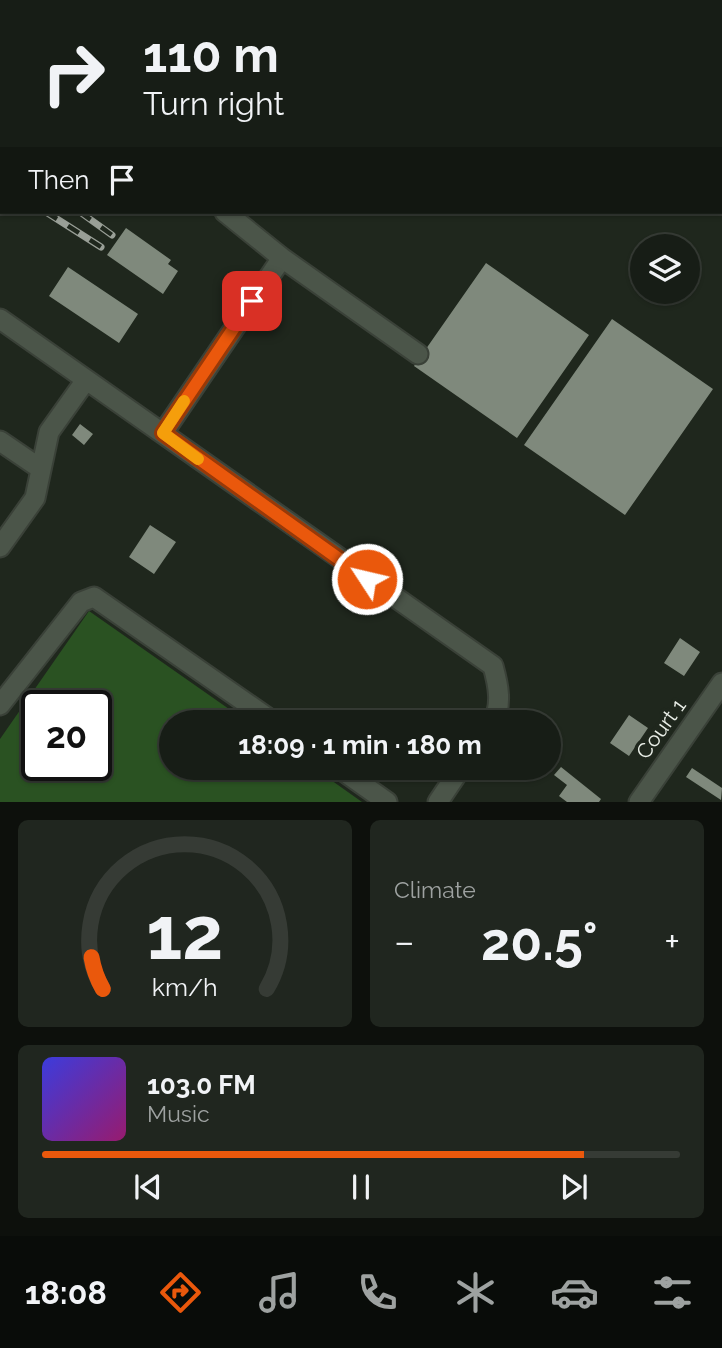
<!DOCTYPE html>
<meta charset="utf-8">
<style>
body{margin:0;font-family:Raleway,sans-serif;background:#20261f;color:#f1f3f6;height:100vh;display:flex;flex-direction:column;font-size:26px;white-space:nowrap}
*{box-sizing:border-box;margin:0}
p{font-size:23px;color:#9ea2a1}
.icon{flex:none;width:38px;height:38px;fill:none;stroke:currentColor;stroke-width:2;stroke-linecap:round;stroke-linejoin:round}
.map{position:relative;height:802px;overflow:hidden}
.panel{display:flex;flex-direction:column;gap:18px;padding:18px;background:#0d100c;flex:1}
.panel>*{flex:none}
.top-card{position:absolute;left:0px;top:0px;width:723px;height:214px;box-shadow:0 2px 5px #0004,0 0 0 2px #363b35;background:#171d16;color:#f1f3f6;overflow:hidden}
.tools{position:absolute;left:630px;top:234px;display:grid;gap:14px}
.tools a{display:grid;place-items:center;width:70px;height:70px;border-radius:50%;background:#171d16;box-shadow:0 2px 5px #0004,0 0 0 2px #363b35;font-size:35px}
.speed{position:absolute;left:21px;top:690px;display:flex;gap:14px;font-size:35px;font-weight:700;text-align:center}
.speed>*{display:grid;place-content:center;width:91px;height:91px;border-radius:50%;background:#171d16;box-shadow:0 2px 5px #0004,0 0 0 2px #363b35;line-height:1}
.speed .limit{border:4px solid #111;border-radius:10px;background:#fff;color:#111}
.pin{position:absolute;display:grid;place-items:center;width:60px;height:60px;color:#fff;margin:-30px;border-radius:14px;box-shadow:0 4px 10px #0006}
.me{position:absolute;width:77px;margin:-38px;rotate:305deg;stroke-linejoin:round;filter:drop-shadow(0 0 5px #0008)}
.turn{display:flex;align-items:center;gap:24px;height:147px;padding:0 28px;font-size:32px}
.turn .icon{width:91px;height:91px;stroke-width:2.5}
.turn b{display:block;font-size:49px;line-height:60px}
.then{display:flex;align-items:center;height:66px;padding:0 28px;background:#0003;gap:14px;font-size:26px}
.big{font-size:52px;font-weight:700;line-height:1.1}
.panel .tile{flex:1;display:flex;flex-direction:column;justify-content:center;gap:10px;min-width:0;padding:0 24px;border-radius:10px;background:#20261f}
.panel .dial{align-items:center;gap:0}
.dial svg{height:182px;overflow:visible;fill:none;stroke:#363b35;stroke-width:7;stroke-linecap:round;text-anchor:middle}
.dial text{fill:#f1f3f6;stroke:none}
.song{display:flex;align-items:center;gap:21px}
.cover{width:84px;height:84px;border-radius:10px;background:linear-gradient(135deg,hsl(240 70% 55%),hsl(320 70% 35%))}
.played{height:7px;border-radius:4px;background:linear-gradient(90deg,#ea580c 85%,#363b35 85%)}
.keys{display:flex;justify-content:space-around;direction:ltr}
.heat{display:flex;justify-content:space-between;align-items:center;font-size:38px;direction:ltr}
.panel .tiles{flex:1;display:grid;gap:18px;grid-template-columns:1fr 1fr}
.tile:last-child{grid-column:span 2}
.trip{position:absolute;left:159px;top:710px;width:402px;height:70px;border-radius:35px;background:#171d16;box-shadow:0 2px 5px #0004,0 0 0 2px #363b35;font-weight:700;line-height:70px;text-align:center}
.tabs{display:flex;height:112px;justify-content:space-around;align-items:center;background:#090c09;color:#9ea2a1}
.tabs .icon{width:49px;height:49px}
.tabs .active{color:#ea580c}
.tabs b{font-size:32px;color:#f1f3f6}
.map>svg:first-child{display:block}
</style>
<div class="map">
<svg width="722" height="802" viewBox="0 0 722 802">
<rect width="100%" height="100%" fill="#1f271d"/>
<!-- water -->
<path fill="#2a5222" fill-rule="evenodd" d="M 89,611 L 249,723 L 172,723 L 172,768 L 314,768 L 362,802 L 0,802 L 0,739 ZM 37,705 L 96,705 L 96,765 L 37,765 Z"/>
<!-- building -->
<path fill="#7f897c" d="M 126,228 L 171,260 L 168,264 L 178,271 L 163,294 L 107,255 Z
M 486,263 L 589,335 L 517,438 L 414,366 Z
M 68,267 L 138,314 L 119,343 L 49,296 Z
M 612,319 L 713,389 L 625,515 L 524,445 Z
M 80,424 L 93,434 L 84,445 L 72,435 Z
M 150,525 L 176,542 L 154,574 L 129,557 Z
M 680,638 L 700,652 L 684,676 L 664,663 Z
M 629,715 L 648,728 L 629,756 L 610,743 Z
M 561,767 L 601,799 L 599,802 L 567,802 L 559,796 L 567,785 L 554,775 Z
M 692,768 L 722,788 L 721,800 L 686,777 Z"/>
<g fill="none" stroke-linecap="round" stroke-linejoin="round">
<!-- minor casing -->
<g stroke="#3a4138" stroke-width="23">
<path id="minor" d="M 113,0 L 116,2
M 338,2 L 340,0
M 400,2 L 402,0
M 225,212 L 282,258 L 418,354
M 0,319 L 493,666 C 498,684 503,706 492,723
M 163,433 L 282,258
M 0,441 L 41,469
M 0,547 L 35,498 L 49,432 L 86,380
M 0,705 L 81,602 L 94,597 L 275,723
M 339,768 L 387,802
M 438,802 L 461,768
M 639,802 L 722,683"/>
</g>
<!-- minor -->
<use href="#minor" stroke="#4b5549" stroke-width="19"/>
<!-- rail casing -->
<g stroke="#999f97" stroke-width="7">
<path id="rail" d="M 0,173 L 2,174
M 0,189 L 2,190
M 46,212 L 101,247
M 80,212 L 112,235"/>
</g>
<!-- rail -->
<use href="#rail" stroke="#1f271d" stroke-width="4.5" stroke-dasharray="13" stroke-linecap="butt"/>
</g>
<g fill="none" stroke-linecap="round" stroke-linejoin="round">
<!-- route casing -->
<g stroke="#983908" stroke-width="18">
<path id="route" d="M 252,301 L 163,433 L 367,579"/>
</g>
<!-- route -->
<use href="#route" stroke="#ea580c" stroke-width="12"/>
<!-- slow -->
<path stroke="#f59e0b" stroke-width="12" d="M 184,401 L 163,433 L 198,459"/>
</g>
<g text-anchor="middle" stroke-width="7" stroke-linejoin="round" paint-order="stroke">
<!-- street labels -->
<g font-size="21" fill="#eaefe8" stroke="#1f271d">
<text transform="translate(661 729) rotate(-54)" y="7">Court 1</text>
</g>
</g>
</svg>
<div class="tools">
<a><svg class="icon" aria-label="layers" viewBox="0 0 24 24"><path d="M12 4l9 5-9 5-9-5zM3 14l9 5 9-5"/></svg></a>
</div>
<div class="speed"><div class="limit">20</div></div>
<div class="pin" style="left:252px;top:301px;background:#d93025"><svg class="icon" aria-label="arrive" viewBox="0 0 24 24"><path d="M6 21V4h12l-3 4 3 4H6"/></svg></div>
<svg class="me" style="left:367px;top:579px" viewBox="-20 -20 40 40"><circle r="17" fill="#ea580c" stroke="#fff" stroke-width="3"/><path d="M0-11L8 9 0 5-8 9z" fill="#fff"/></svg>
<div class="trip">18:09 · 1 min · 180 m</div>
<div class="top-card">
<div class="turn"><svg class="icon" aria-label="right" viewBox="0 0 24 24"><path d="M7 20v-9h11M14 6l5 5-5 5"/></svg><div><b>110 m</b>Turn right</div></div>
<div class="then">Then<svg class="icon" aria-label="arrive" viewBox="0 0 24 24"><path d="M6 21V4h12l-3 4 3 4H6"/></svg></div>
</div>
</div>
<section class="panel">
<div class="tiles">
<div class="tile dial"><svg viewBox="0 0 100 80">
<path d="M14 69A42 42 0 1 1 86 69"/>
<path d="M14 69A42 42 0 0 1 9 55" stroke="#ea580c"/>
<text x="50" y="56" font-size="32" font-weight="700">12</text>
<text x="50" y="72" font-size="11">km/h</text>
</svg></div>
<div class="tile"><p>Climate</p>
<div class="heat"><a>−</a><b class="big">20.5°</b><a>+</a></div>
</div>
<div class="tile">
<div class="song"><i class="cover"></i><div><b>103.0 FM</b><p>Music</p></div></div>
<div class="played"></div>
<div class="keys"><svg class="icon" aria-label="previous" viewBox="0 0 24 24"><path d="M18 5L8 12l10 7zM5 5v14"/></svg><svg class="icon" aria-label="pause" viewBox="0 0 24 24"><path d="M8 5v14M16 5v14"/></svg><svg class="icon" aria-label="next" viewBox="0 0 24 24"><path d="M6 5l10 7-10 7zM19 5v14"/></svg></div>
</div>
</div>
</section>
<nav class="tabs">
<b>18:08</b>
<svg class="icon active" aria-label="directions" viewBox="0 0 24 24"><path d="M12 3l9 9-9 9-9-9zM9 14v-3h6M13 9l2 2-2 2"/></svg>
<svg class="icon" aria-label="music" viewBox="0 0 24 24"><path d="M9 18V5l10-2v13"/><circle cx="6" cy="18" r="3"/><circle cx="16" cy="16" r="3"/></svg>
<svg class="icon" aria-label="phone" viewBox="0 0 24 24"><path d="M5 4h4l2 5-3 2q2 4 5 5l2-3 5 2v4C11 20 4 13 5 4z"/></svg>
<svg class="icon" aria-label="climate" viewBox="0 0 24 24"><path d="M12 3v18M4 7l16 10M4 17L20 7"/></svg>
<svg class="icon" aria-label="car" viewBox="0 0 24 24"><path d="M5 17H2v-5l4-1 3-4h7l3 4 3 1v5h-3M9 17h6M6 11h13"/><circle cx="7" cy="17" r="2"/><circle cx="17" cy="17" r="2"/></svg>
<svg class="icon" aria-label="filters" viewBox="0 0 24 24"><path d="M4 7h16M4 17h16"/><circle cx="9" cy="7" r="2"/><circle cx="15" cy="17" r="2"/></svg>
</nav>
